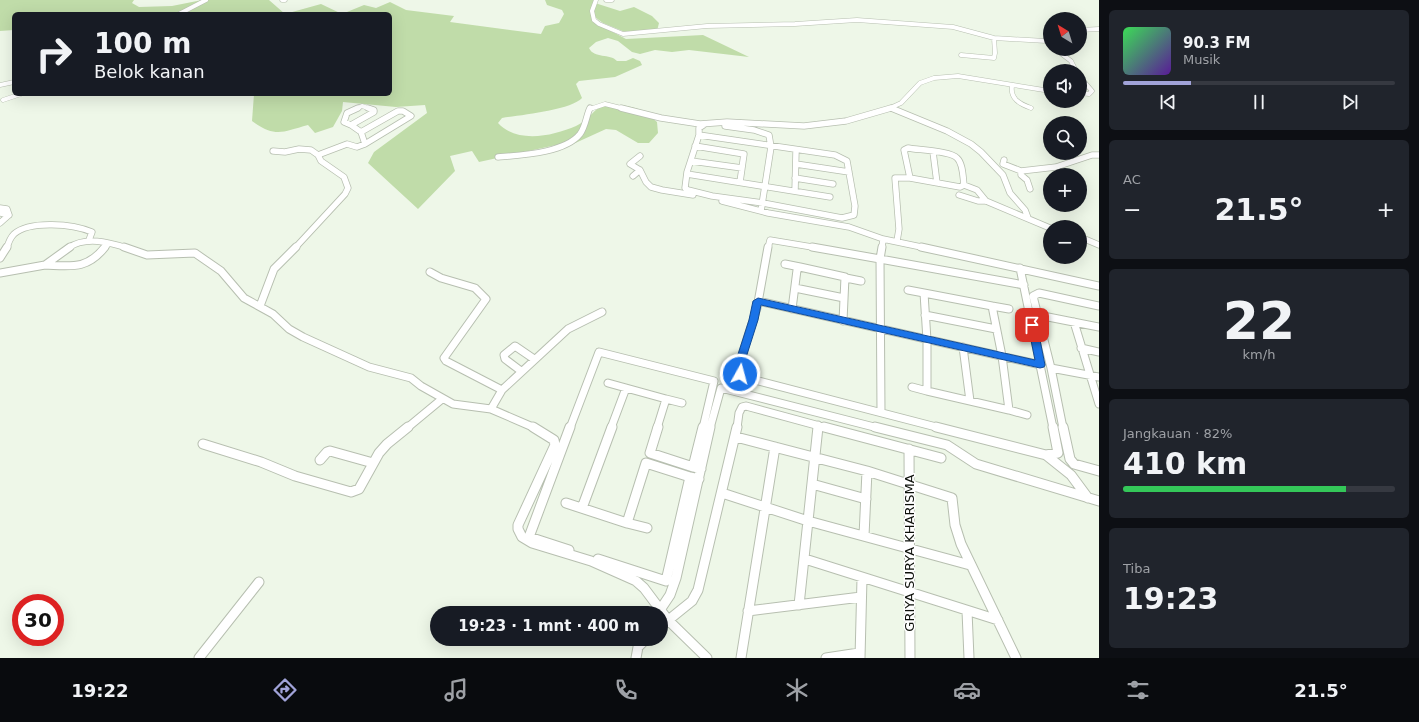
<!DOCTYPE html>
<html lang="id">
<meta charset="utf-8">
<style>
body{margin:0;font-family:"DejaVu Sans",sans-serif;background:#20242c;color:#f1f3f6;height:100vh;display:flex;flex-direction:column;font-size:15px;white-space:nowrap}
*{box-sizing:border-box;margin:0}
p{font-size:13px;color:#9ea1a6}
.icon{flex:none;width:22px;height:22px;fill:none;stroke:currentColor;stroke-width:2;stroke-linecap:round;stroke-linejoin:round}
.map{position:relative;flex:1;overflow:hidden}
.sheet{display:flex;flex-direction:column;gap:10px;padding:10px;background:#0d0f14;width:320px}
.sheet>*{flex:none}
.guide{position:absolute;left:12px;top:12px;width:380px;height:84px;border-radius:6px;box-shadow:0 4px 16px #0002;background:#171b24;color:#f1f3f6;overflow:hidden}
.needle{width:26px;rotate:322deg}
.controls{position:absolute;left:1043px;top:12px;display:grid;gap:8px}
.controls a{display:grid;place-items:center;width:44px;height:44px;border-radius:50%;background:#171b24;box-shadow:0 4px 16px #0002;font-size:20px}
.speed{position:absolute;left:12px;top:594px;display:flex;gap:8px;font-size:20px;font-weight:700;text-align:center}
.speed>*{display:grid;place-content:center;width:52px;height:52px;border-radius:50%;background:#171b24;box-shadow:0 4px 16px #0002;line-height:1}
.speed .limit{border:6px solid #d22;background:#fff;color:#111}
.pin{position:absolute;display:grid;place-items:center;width:34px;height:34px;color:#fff;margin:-17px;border-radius:8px;box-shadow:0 2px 6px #0006}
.me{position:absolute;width:44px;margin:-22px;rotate:7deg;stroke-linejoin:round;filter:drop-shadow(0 0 3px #0008)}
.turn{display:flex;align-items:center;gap:14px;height:84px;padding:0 16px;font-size:18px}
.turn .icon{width:52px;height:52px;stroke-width:2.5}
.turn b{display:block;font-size:28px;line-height:34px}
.big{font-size:30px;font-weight:800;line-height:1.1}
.sheet .tile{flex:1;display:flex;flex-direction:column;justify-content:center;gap:6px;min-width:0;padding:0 14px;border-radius:6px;background:#20242c}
.sheet .dial{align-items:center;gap:0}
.dial b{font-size:52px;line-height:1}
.song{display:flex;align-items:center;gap:12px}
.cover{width:48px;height:48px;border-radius:6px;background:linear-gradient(135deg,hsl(130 70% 55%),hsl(270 70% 35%))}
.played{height:4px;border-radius:2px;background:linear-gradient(90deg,#a1a3d9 25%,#363941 25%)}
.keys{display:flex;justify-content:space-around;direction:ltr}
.heat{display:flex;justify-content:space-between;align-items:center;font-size:22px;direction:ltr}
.charge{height:6px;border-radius:3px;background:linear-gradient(90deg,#34c759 82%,#363941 0)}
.trip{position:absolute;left:430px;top:606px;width:238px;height:40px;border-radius:20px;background:#171b24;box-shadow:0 4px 16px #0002;font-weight:800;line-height:40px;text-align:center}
.tabs{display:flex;height:64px;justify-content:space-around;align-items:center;background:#090b0e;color:#9ea1a6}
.tabs .icon{width:28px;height:28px}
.tabs .current{color:#a1a3d9}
.tabs b{font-size:18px;color:#f1f3f6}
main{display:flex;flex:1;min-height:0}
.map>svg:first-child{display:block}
</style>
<main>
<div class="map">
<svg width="1099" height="658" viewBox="0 0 1099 658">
<rect width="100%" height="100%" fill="#eef7e8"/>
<!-- green -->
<path fill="#c0dca9" d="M 0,0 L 134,0 L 132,3 L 139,7 L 172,6 L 202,0 L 269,0 L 285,14 L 321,4 L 342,14 L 14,14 L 14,30 L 0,31 Z
M 545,0 L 595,0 L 595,3 L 620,11 L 634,7 L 652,16 L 659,23 L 657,31 L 625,32 L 603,23 L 592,15 L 594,22 L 626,39 L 703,35 L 749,57 L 689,50 L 672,52 L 655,50 L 640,54 L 632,52 L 618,41 L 608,38 L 596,42 L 589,48 C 594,59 610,53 617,61 L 626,61 L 633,58 L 640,61 L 642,65 L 615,77 L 579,81 L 576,84 L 582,98 C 571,110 521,115 502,118 L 498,123 C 517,144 553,136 576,126 C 585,122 590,115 597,109 C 608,101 634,106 645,112 C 649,115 653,119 657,122 L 658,133 L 649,143 L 638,143 L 616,130 L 606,129 L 560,150 L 556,145 L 479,162 L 472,151 L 450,156 L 455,171 L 418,209 L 368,163 L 374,152 L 427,113 L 425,105 L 396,107 L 343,102 L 342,111 L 333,127 L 315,133 L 308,125 C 282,132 276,138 252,121 L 254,94 L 390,94 L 390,14 L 342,14 L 364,5 L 376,8 L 390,2 L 406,10 L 454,16 L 450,22 L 541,34 L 545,26 L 559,23 L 564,14 L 562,10 L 547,5 Z"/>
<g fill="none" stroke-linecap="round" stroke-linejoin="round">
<!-- street-far3 casing -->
<g stroke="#b7bfb0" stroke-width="5">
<path id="street-far3" d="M 282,0 L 285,0
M 596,0 L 592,11 L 594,20 L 599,24 L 623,34 L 707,26 L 795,24 L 857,20 L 953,27 L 994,38 L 1046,41
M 606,0 L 612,0
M 179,14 L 206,0
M 1080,30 L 1099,29
M 1055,49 L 1071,61 L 1076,71
M 961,55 L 994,58 L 995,53 L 994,38
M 1080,77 L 1092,91 L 1089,94 L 1080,93
M 0,85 L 14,82
M 1012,86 C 1010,99 1020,104 1031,108
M 3,100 L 21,94
M 891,108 L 893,109
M 356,109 L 362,106 L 371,109
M 590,109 L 605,104 L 625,109
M 888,109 L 901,103 L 920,83 L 934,78 L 958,76 L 1050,91"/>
</g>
<!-- street-far2 casing -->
<g stroke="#b7bfb0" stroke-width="7">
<path id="street-far2" d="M 358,108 L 347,113 L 344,122 L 351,125 L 374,112 L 374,110 L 368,108
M 621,108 L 661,118 L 700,124 L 727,122 L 804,126 L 846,121 L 891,108
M 891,108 L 947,131 L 971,144 L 981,152 L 1003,175 L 1010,193 L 1025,210 L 1028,218
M 398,111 L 403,111 L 411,116 L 365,144 L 361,132 Z
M 351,125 L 361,132
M 725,126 L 754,130 L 769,135 L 771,147 L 761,211
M 699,135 L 835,155 L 847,161 L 855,206 L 854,215 L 842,218 L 763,203 L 712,196 L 688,190 L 685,188 L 687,172 Z
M 699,135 L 699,128 L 705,124
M 695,146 L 744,154 L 740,182
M 908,148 C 918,150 951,151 957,158 C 963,163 963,178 964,185 L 960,187 L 910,178 L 904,150 Z
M 273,151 L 285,152 L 299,149 L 311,150 L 318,155 L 321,161 L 344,177 L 348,188 L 345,194 L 295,248
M 933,152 L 937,183
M 318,155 L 347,144 L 357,147 L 365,144
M 640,156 L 630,164 L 640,170 L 646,182 L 651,187 L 662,190 L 693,195
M 498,157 C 521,155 565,153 580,134 C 586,126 586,116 590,108
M 1004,160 L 1003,164 L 1021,171
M 691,161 L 742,168
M 796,164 L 849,172
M 687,174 L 830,197
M 633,176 L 640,170
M 795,178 L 833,184
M 964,185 L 977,190 L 986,201
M 1030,189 L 1027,180 L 1021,175 L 1021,171 L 1056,167 L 1092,155 L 1099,155
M 795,191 L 796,151
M 959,195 L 978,201 L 986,201 L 1050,228
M 722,201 L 768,213 L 849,227 L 883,239 L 926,248
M 0,208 L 7,209 L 9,215
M 0,213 L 9,215
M 0,223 L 9,215
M 1080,237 L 1099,245
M 897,241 L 899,229 L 895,178 L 910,178
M 7,248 C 8,244 10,238 14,234 C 30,220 73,224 92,232 L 89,240
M 68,248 C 86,236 108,242 127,248
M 104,248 L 108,244
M 768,248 L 770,240 L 818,248
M 882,248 L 883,239"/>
</g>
<!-- street-far1 casing -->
<g stroke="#b7bfb0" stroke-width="9">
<path id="street-far1" d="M 124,247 L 147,255 L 195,253 L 221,271 L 244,298 L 273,314 L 289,329 L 303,337 L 369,367 L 411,378 L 421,386 L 453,404 L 491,409 L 535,428
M 768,247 L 757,308 L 738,367 L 740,374 L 743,377 L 940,428
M 812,247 L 880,259 L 882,247
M 921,247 L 1099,286
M 0,258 L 7,247
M 785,264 L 800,267
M 45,265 C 71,266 87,270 105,247
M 1020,268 L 1053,428
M 430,272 L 441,278 L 475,288 L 486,299 L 444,358 L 446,361 L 502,390
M 0,273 L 45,265 L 70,247
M 846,278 L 861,281
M 795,288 L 844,298
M 908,290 L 924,293
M 924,293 L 992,306 L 1002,356 L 1009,410 L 927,391 L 927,340 Z
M 758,301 L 1041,365
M 260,306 L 274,269 L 296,247
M 992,306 L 1009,309
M 792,309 L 797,270 L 800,267 L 845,277 L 843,321
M 925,315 L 996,329
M 1038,315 L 1099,327
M 1074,322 L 1099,404
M 963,347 L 970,401
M 1081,348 L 1099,352
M 1051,368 L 1099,377
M 521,371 L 505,359 L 504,355 L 515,346 L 534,359
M 608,383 L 666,399 L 657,428
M 912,387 L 927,391
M 666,399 L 682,403
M 491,409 L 502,390 L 568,329 L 602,312
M 1009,410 L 1027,415
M 881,412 L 880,259 L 1024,285
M 407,428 L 442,399
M 570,428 L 599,352 L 714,381 L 703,428
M 611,428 L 626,388
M 710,428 L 721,388 L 878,428
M 737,428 L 739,413 L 742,407 L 746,406 L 827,428
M 818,428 L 818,425
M 1063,428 L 1051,368 L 1033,296 L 1039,293 L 1099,306"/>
</g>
<!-- street casing -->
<g stroke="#b7bfb0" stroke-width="11">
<path id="street" d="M 533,427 L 554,440 L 555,445 L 518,525 L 518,529 L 522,537 L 532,543 L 591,561 L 636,581 L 644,588 L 668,620 L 707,658
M 658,427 L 650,453 L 693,467
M 824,427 L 941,458
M 875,427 L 947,445 L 976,464 L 1099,501
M 936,427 L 1046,455 L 1058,453 L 1053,427
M 1063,427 L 1070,459 L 1074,464 L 1099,471
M 736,437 L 867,471 L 952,498 L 955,525 L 961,544 L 1016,658
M 203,444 L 261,462 L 295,476 L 351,492 L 359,489 L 379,453 L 387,444 L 408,427
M 909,449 L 910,658
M 1046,455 L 1071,475 L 1088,498
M 320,460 L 327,452 L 330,451 L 373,463
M 701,469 L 693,467 L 703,427
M 812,484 L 866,499
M 722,493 L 808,521 L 970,565
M 566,503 L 627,523 L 646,463 L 690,477
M 582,508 L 612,427
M 627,523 L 647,528
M 864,536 L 867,471
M 569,550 L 529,537 L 570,427
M 598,559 L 666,581 L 690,477 L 699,479
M 805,559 L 998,620
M 799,605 L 818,427
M 660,610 L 670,595 L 676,578 L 710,427
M 748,611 L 861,597
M 967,611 L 969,658
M 661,626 L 692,601 L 698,590 L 737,427
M 199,658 L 259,582
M 636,658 L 638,647 L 646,639
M 741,658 L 775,447
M 826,658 L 859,653
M 860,658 L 862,578"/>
</g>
<!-- street-far3 -->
<use href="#street-far3" stroke="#fff" stroke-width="4"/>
<!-- street-far2 -->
<use href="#street-far2" stroke="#fff" stroke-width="5.5"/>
<!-- street-far1 -->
<use href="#street-far1" stroke="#fff" stroke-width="7"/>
<!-- street -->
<use href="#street" stroke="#fff" stroke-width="9"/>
</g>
<!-- route -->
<path fill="#1a73e8" stroke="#114b97" d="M 758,298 L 1035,360 L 1028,325 L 1032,321 L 1037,325 L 1045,365 L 1044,367 L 1040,368 L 761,305 L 758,320 L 743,367 L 745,374 L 743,377 L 736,377 L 734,367 L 749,320 L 753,301 Z"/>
<g text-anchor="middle" stroke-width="3" stroke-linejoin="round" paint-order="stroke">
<!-- near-street labels -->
<g font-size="13" fill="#0c0f09" stroke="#fff">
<text transform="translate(909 553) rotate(-90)" y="5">GRIYA SURYA KHARISMA</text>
</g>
</g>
</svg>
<div class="controls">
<a><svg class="needle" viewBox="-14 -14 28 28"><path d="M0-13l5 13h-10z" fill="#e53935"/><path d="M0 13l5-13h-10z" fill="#9ea1a6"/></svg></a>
<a><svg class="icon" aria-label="sound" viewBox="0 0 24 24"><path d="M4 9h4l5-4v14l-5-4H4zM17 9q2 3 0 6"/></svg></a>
<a><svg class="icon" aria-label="search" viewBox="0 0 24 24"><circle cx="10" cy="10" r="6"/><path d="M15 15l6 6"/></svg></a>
<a>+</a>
<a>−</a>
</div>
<div class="speed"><div class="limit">30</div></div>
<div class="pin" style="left:1032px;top:325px;background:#d93025"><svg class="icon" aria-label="arrive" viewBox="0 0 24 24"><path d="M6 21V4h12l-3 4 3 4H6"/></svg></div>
<svg class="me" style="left:740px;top:374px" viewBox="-20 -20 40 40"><circle r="17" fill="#1a73e8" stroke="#fff" stroke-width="3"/><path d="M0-11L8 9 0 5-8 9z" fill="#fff"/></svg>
<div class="trip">19:23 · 1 mnt · 400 m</div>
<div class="guide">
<div class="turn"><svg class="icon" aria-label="right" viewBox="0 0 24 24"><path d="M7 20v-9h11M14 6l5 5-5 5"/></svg><div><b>100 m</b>Belok kanan</div></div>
</div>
</div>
<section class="sheet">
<div class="tile">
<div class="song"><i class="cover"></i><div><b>90.3 FM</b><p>Musik</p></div></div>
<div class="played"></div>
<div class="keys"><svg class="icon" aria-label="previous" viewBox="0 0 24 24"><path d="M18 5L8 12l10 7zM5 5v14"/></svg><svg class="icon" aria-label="pause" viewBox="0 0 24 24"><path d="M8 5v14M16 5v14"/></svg><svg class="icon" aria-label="next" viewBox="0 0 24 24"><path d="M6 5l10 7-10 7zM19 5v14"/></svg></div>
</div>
<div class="tile"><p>AC</p>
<div class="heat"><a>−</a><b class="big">21.5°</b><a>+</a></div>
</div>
<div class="tile dial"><b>22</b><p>km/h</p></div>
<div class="tile"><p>Jangkauan · 82%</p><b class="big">410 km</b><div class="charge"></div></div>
<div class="tile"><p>Tiba</p><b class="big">19:23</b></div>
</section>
</main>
<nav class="tabs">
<b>19:22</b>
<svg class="icon current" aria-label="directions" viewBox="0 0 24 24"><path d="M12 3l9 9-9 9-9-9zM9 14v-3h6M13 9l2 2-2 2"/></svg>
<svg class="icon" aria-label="music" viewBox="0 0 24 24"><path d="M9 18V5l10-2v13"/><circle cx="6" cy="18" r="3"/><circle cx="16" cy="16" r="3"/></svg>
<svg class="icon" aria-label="phone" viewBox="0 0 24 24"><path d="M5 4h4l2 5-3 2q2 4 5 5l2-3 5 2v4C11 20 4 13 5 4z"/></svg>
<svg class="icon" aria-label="climate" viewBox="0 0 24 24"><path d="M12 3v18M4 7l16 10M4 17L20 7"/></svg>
<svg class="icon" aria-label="car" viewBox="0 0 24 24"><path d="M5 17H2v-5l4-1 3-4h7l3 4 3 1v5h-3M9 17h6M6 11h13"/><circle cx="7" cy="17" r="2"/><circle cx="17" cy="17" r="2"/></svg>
<svg class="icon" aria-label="filters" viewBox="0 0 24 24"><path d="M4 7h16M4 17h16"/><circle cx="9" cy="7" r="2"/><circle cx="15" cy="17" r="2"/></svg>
<b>21.5°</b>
</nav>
